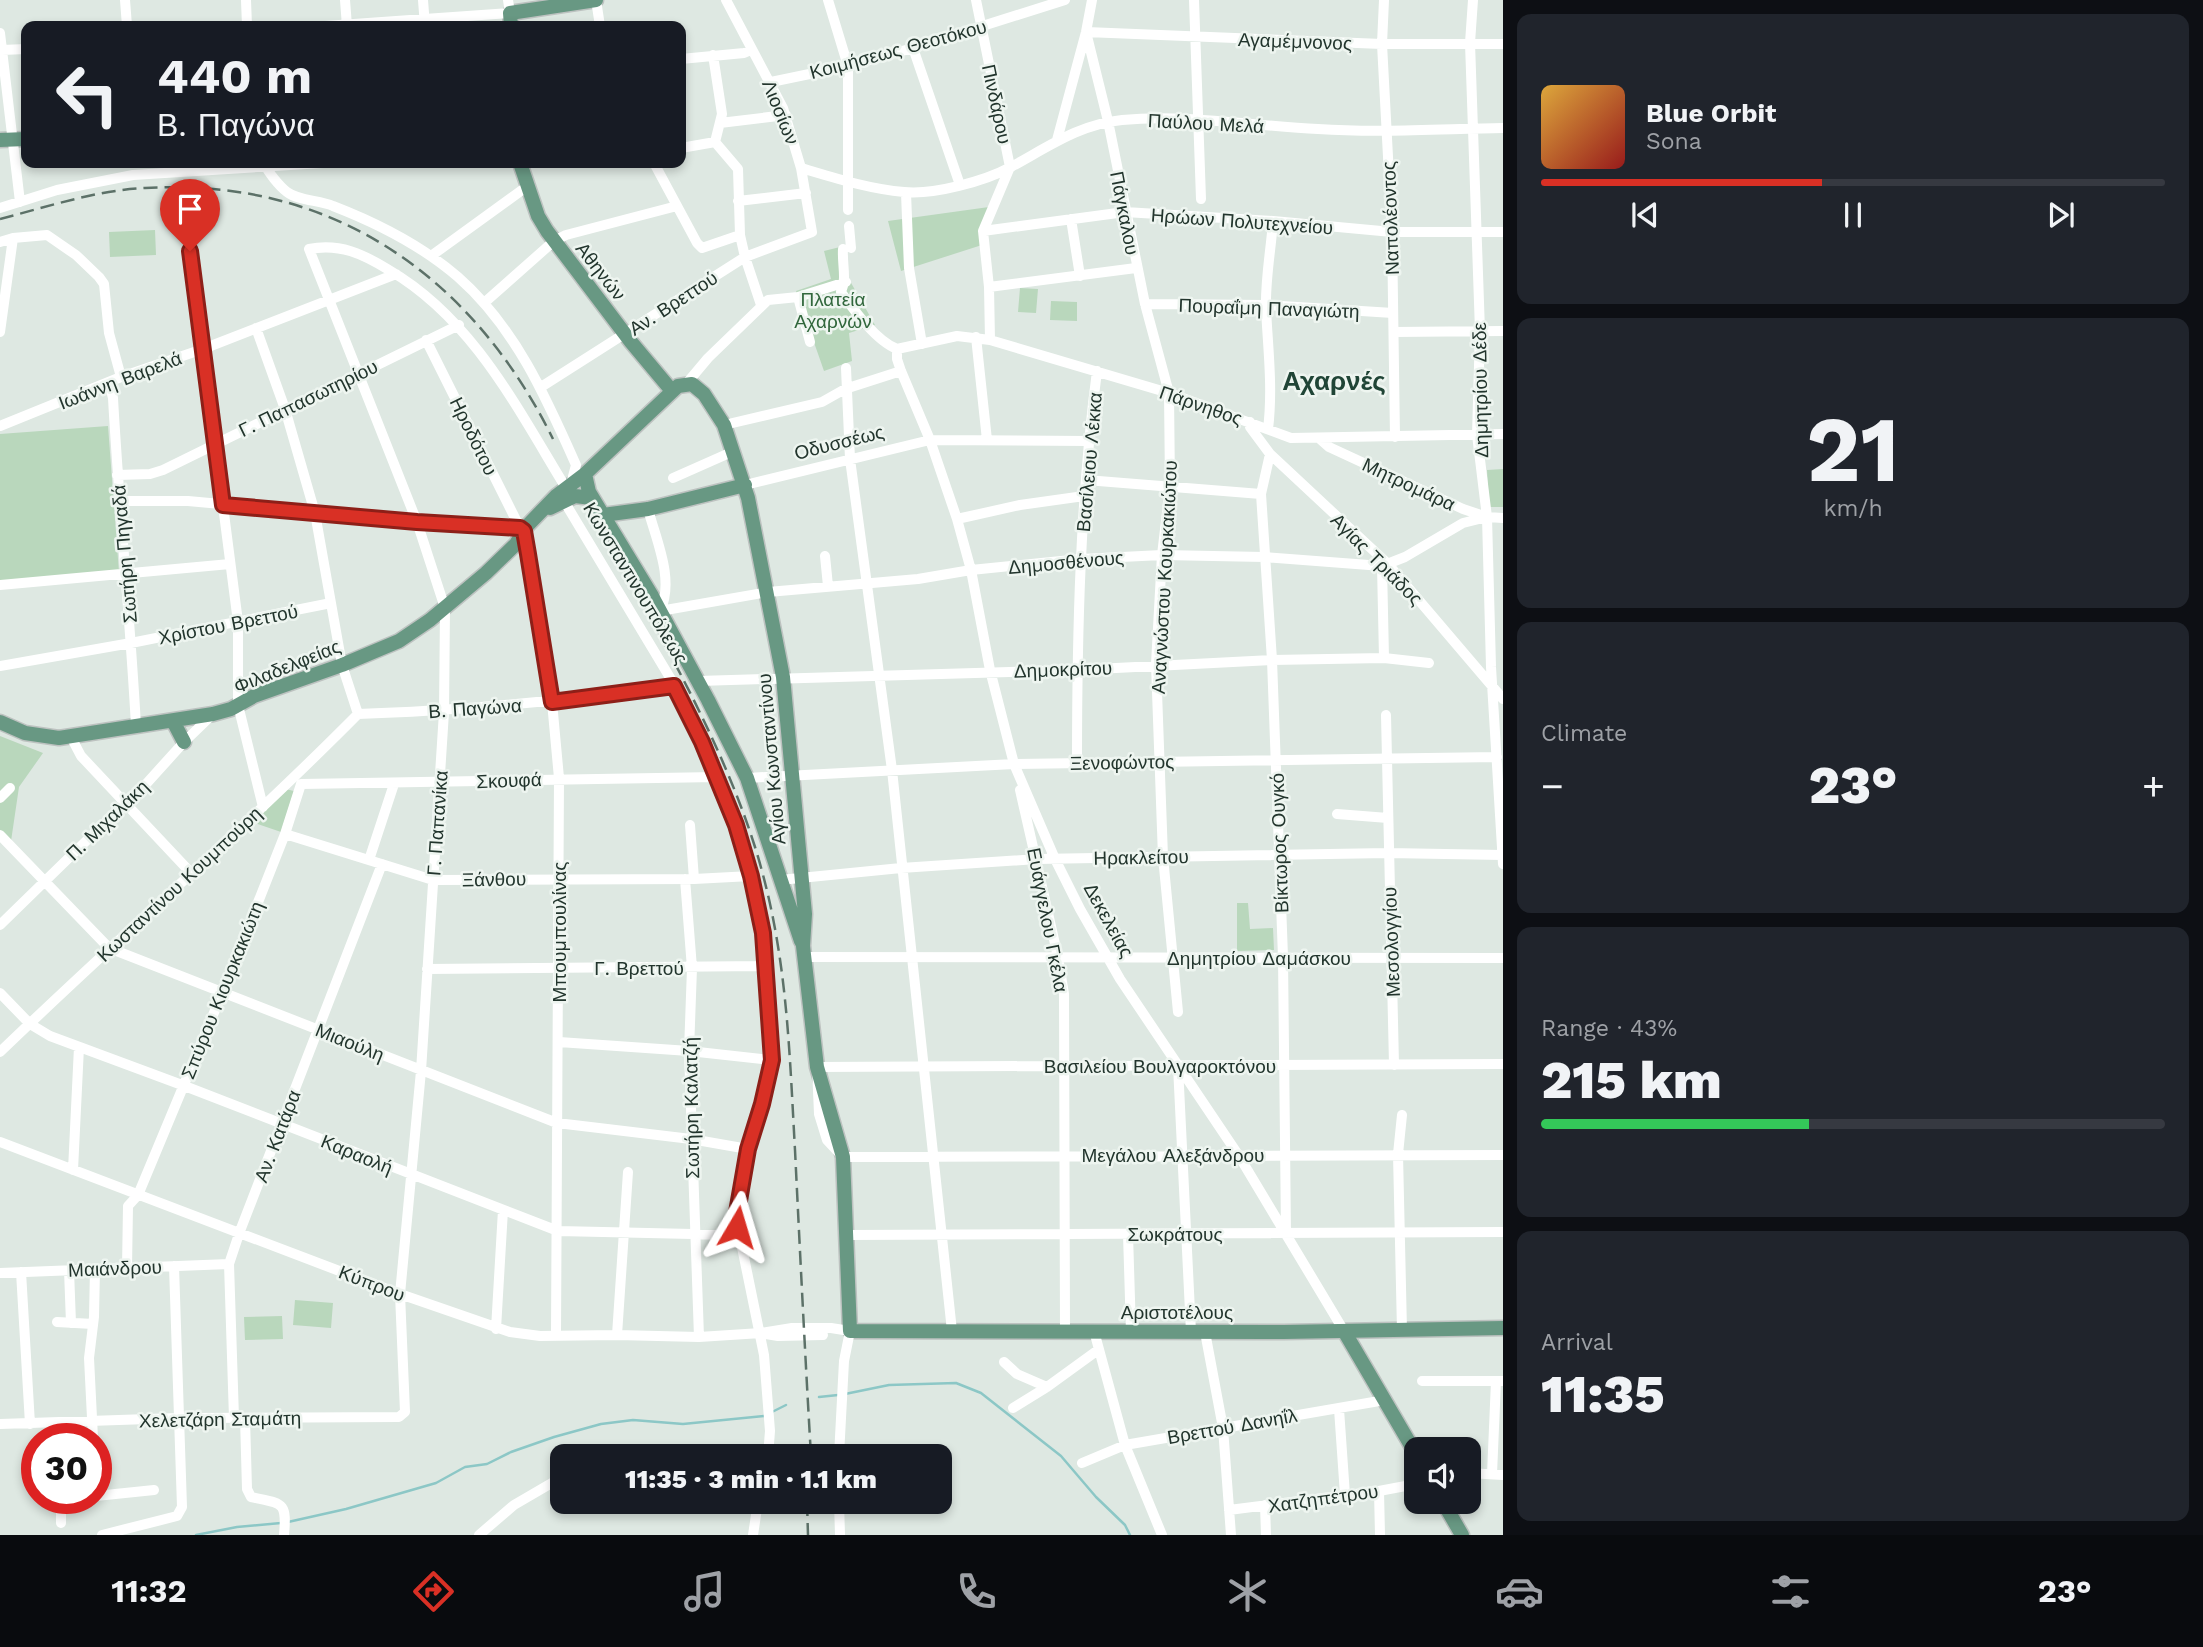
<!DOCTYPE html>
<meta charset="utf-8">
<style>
body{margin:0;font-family:"Work Sans",sans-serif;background:#20242c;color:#f1f3f6;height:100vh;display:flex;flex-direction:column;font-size:26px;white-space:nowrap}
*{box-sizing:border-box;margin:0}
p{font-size:23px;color:#9ea1a6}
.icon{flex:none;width:38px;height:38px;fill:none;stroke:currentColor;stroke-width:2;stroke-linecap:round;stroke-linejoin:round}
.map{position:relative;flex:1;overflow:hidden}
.panel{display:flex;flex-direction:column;gap:14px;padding:14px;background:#0d0f14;width:700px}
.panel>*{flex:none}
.guide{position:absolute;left:21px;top:21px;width:665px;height:147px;border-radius:14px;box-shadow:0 4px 10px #0003;background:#171b24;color:#f1f3f6;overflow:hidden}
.tools{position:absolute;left:1404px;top:1437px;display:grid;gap:14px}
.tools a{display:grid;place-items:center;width:77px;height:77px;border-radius:14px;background:#171b24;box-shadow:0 4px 10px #0003;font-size:35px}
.speed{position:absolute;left:21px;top:1423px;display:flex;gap:14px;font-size:35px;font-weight:700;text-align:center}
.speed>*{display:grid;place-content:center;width:91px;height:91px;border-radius:50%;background:#171b24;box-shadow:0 4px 10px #0003;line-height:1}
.speed .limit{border:10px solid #d22;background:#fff;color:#111}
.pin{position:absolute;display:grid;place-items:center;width:60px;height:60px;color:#fff;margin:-72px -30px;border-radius:50% 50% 50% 0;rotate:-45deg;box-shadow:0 0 7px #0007}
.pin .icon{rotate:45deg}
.me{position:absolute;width:77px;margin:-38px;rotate:7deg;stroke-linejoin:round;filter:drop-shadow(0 0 5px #0008)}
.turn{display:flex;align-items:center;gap:24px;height:147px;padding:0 21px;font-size:32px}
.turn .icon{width:91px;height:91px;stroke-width:2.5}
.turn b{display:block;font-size:49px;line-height:60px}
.big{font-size:52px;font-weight:800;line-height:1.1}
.panel .widget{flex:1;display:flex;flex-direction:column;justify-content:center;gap:10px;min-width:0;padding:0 24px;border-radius:14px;background:#20242c}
.panel .dial{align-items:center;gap:0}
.dial b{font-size:91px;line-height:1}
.song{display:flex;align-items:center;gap:21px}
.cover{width:84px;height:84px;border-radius:10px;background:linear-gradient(135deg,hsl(40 70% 55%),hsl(0 70% 35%))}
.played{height:7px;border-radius:4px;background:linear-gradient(90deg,#d93025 45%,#363941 45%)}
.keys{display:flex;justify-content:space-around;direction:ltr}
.heat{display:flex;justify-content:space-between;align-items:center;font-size:38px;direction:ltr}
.charge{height:10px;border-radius:5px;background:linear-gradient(90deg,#34c759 43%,#363941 0)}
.trip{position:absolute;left:550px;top:1444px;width:402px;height:70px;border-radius:14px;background:#171b24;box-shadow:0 4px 10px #0003;font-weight:800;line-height:70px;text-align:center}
.tab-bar{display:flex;height:112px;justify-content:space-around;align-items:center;background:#090b0e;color:#9ea1a6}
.tab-bar .icon{width:49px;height:49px}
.tab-bar .active{color:#d93025}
.tab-bar b{font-size:32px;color:#f1f3f6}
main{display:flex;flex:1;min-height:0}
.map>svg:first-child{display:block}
</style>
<main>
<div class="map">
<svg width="1503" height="1535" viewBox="0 0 1503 1535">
<rect width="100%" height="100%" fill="#dee8e2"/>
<!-- green -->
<path fill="#b9d7bc" d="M 989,207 L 985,244 L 901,271 L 888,221 Z
M 155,230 L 156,255 L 110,257 L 109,232 Z
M 848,245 L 846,274 L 875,325 L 849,333 L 852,361 L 824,371 L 796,291 L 831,279 L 824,251 Z
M 1020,288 L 1038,289 L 1036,313 L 1018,312 Z
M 1051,301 L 1077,302 L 1077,321 L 1050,320 Z
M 108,426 L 119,572 L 0,581 L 0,434 Z
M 1503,469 L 1503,507 L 1489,507 L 1487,470 Z
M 0,736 L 43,753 L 19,787 L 10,848 L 0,838 Z
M 285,789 L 294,791 L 281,832 L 252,822 Z
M 1237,903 L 1248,903 L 1250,929 L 1273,928 L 1274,950 L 1237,951 Z
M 295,1300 L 333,1303 L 331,1328 L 293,1325 Z
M 282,1316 L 283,1339 L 245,1340 L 244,1317 Z"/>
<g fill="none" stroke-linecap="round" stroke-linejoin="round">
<!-- stream -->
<path stroke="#8cc7c6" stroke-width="2.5" d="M 845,1394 L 889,1385 L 956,1383 L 981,1393 L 1061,1456 L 1096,1497 L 1125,1525 L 1130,1535
M 819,1397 L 838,1395
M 770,1413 L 786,1405
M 288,1522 L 346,1509 L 436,1483 L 465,1467 L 487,1464 L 511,1452 L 554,1437 L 601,1424 L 633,1420 L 683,1424 L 764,1416
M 196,1535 L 237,1527 L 281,1523"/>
<!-- major casing -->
<g stroke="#bdc2c0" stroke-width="17">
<path id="major" d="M 511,26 L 510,13 L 596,0
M 0,140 L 26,139
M 520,163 L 538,216 L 547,231 L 631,342 L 672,391
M 585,474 L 589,492 L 652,596 L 708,700 L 747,778 L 801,941
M 550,508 L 575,496 L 592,498
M 603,515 L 648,509 L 745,485
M 173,721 L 184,742
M 0,722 L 25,733 L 59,738 L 213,714 L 231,709 L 254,696 L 342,665 L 399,641 L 430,620 L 486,573 L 516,544 L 527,526 L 556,496 L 585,474 L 678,386 L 692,384 L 704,394 L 724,425 L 748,498 L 783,677 L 805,914 L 803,946 L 817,1067 L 843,1157 L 850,1331 L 1284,1332 L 1503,1328
M 1344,1331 L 1416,1454
M 1443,1502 L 1462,1535"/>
</g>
<!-- minor -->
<path stroke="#fff" stroke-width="10" d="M 125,0 L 127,26
M 246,0 L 247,26
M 345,0 L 347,26
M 423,0 L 425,26
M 596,0 L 600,26
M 828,0 L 848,66 L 848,210
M 976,0 L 1010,167
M 1194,0 L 1201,199
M 1384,0 L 1382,44 L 1392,232 L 1395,437
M 1473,0 L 1470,43 L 1480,331 L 1477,435 L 1487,517 L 1491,667 L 1503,864
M 325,26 L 510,13 L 508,0
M 1086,32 L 1108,121 L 1145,304 L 1169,393 L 1170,487 L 1162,555 L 1156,664 L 1163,857 L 1178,1012
M 1086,32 L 1382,44 L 1503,44
M 0,33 L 20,202
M 913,48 L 960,185
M 2,50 L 26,49
M 713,55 L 722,114 L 715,142 L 738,169 L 740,235 L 745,257 L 761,305
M 681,59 L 744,53 L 751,50
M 771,82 L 848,66 L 913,48 L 1065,0
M 720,123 L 786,115
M 1057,140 L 1086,32 L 1092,0
M 681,148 L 715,142
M 264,163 C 268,172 279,186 287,192 C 299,201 319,200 333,206 C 377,223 421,245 458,277 C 515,327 546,397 576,465 L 571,484
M 654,163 L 697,243 L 702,248 L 740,235
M 801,168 C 835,178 869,189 904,192 C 934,195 985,181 1011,167 C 1048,147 1080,124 1122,120 C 1188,114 1252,126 1318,129 C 1379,133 1441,129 1503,128
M 906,193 L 909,268 L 922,344
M 738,201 L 806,193
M 0,208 L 57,190 L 133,175 L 323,163
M 1071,219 L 1080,276
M 849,226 L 851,248
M 187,227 L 238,622 L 238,705 L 263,807
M 983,231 L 1125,212 L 1273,221 L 1392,232 L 1503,232
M 0,242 L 13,238 L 47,235 L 76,255 L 99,277 L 104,284 L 109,333 L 121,377
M 843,249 C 842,265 847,278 841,292 C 854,310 876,341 897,349
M 431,256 L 529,185
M 989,287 L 1136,268
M 798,297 L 810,342
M 484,303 L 554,241 L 566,235 L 677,206
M 1145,304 L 1266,305 L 1393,313
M 256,328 L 285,409 L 315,513 L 342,665 L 358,714
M 0,332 L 13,238
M 1394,332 L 1503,331
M 976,337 L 987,440
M 426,340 L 520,528 L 524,531 L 552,702 L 559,778 L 556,1335
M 990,340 L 989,287 L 983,231 L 1010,167
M 846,368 L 850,459 L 892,770 L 952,1331
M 109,383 L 113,398 C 119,507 130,616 136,726
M 687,383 L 708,358 L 768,300 L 798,297 L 846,282
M 541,387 L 745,257 L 812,232 L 801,168 L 783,108 L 726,0
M 1250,422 L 1250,427 L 1270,454 L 1388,564 L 1503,699
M 724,425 L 822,402 L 845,389 L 901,371
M 0,426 L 121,377 L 203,349 L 396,274
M 1268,429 C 1273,389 1268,349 1266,309 C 1265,280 1271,250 1273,221
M 1320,439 L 1329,447 L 1463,509 L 1487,517 L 1503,518
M 1270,454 L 1261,494 L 1272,660 L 1283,957 L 1286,1233
M 117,475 L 150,474 L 163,470 L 459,325
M 673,478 L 734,451
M 1086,480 L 1261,494
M 745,485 L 930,440 L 1088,441
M 119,501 L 188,501 L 417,522 L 520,528
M 564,501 L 675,686 L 727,801 L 751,876 L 763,933 L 771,1060 L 762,1104 L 748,1149 L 736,1218 L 764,1355 L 770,1431 L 768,1456
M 648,509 C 656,540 675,580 660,611
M 957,519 L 1020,505 L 1084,496
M 825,556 L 828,586
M 1382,566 L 1384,658
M 0,585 L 230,564
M 660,611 L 768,592 L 918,579 L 971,570 L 1081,559 L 1162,555 L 1264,557 L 1382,566 L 1405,557 L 1463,523 L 1487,517
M 0,666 L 131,643 L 331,603
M 698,681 L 1077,670 L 1272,660 L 1384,658 L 1429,663
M 358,714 C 464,711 569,700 675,686
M 1386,715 L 1394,1065
M 71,737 L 81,756 L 192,874
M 1077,763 C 1077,632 1080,501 1097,371
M 747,778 L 1014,764 L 1497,757
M 301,784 L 717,777
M 1020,790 L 1058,957 L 1064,994 L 1065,1331
M 0,798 L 10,788
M 1337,814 L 1388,818
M 690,825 L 694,879
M 285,834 L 433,880 L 694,879 L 751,876
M 0,835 L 109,948 L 557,1123 L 691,1139 L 748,1149
M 369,860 L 394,784
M 685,879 L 692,968 L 689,1051 L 699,1337
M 780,880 L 901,868 L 1037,859 L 1388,853 L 1503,855
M 0,925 L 121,807 L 128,804 L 184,742 L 213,714
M 805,957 L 1503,958
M 427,969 L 766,966
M 0,993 L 30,1024 L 50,1036 L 182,1085 L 558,1231 L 738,1235
M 559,1042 L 689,1051 L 771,1060
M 0,1052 C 118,938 242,831 358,714
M 1503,1064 L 817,1067 L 819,1114 L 827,1140 L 843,1157 L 1503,1155
M 1178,1066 L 1191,1332
M 0,1142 L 400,1294 L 510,1332 L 540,1336 L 617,1335 L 699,1337 L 761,1333 L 792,1328 L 831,1328 L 850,1331
M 73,1170 L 79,1047
M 1128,1234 L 1131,1332
M 847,1235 L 1503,1232
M 127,1268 L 128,1206 L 138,1195 L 223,991 L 285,834 L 301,784
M 69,1270 L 71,1323
M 21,1272 L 30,1424
M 0,1273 L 229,1264
M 57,1322 L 93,1324
M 496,1329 L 503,1210
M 1094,1331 L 1125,1445 L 1162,1535
M 1344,1331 L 1239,1156 L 1120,979 L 1080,909 L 1055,859 L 1014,764 L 990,670 L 971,570 L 957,519 L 930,440 L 901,371 L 897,359 L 897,349 L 957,336 L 990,340 L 1169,393 L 1291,438 L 1503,434
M 1402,1331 L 1398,1154 L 1402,1115
M 1205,1332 L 1223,1428 L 1231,1535
M 766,1334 L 778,1336 L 823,1335
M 617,1335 L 628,1172
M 1004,1362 L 1017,1374 L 1047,1387
M 1422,1381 L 1503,1381
M 1013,1408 L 1047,1387 L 1098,1350
M 1339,1409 L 1345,1495
M 234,1418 L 229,1264 L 240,1231 L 382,864
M 245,1418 L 247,1489 L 251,1497 C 283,1504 287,1501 284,1535
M 0,1424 L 178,1418 L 399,1417 L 405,1412 L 400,1294 L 421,1071 L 444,712 L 445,608 L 417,522 L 309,249 C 340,243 363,254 389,270 C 473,319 517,408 566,488
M 93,1438 L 89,1358 L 94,1317 L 95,1269
M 839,1456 L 844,1361 L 850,1331
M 1082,1463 L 1125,1445 L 1385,1400
M 1468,1473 L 1503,1475
M 1492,1474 L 1496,1381
M 1379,1491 L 1380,1535
M 96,1496 L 154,1490
M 839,1502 L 840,1535
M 1265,1505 L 1266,1535
M 1229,1510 L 1379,1491 L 1416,1484
M 61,1523 L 61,1503 L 83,1498
M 102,1535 L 177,1516 L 182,1507 L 174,1266
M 479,1535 L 514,1505 L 562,1477
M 753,1535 L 758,1502"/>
<!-- major -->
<use href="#major" stroke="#689883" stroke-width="14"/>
<!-- rail -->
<path stroke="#5c7168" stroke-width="2.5" stroke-dasharray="14 7" stroke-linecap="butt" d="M 0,219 C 47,207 97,190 145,188 C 331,177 472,275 553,439
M 605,533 C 659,636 720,736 755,847 C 787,950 789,1044 795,1150 C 800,1252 805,1354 811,1456
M 807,1502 L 808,1535"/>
</g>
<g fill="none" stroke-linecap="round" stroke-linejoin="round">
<!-- route casing -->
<g stroke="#8d1f18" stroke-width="18">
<path id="route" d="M 190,251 L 223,505 L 417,522 L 520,528 L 524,531 L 528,554 L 552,702 L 674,686 L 702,742 L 736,825 L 751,876 L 763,933 L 772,1060 L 762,1104 L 748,1149 L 736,1218 L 737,1227"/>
</g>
<!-- route -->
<use href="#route" stroke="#d93025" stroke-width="12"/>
</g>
<g text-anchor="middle" stroke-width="5" stroke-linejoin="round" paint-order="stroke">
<!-- street labels -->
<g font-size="19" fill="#22352d" stroke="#eef5f0">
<text transform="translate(1295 41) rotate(2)" y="7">Αγαμέμνονος</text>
<text transform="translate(898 49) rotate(-15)" y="7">Κοιμήσεως Θεοτόκου</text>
<text transform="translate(997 104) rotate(78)" y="7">Πινδάρου</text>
<text transform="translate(781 112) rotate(68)" y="7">Λιοσίων</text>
<text transform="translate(1206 123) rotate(3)" y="7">Παύλου Μελά</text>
<text transform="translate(1125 213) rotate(79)" y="7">Πάγκαλου</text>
<text transform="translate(1390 218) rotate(-92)" y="7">Ναπολέοντος</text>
<text transform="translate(1242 221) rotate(4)" y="7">Ηρώων Πολυτεχνείου</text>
<text transform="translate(601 271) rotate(52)" y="7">Αθηνών</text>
<text transform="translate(673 303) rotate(-33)" y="7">Αν. Βρεττού</text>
<text transform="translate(1269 308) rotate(2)" y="7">Πουραΐμη Παναγιώτη</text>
<text transform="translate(120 380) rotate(-21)" y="7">Ιωάννη Βαρελά</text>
<text transform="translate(1480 390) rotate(-91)" y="7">Δημητρίου Δέδε</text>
<text transform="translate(308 398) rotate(-26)" y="7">Γ. Παπασωτηρίου</text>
<text transform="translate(1201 405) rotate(19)" y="7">Πάρνηθος</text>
<text transform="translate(474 436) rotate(64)" y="7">Ηροδότου</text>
<text transform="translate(839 442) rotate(-14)" y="7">Οδυσσέως</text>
<text transform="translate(1089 462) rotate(-85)" y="7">Βασίλειου Λέκκα</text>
<text transform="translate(1409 484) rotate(25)" y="7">Μητρομάρα</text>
<text transform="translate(124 554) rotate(-95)" y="7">Σωτήρη Πηγαδά</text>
<text transform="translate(1377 559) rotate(45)" y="7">Αγίας Τριάδος</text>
<text transform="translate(1066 562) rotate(-5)" y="7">Δημοσθένους</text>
<text transform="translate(1164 577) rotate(-87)" y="7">Αναγνώστου Κουρκακιώτου</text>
<text transform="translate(636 583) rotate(59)" y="7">Κωνσταντινουπόλεως</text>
<text transform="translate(228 624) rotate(-11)" y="7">Χρίστου Βρεττού</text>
<text transform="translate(287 666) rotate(-22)" y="7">Φιλαδελφείας</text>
<text transform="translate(1063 669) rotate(-2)" y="7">Δημοκρίτου</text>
<text transform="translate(475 708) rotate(-4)" y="7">Β. Παγώνα</text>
<text transform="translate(771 759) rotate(-95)" y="7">Αγίου Κωνσταντίνου</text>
<text transform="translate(1122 762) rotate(-1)" y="7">Ξενοφώντος</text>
<text transform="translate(509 780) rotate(-2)" y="7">Σκουφά</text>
<text transform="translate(107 820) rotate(-44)" y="7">Π. Μιχαλάκη</text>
<text transform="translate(437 823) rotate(-86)" y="7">Γ. Παπανίκα</text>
<text transform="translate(1279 843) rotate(-92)" y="7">Βίκτωρος Ουγκό</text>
<text transform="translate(1141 857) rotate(-1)" y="7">Ηρακλείτου</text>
<text transform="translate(494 879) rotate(-1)" y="7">Ξάνθου</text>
<text transform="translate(179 884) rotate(-43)" y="7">Κωσταντίνου Κουμπούρη</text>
<text transform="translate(1048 920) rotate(79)" y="7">Ευάγγελου Γκέλα</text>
<text transform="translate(1109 920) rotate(61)" y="7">Δεκελείας</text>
<text transform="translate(559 932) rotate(-90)" y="7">Μπουμπουλίνας</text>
<text transform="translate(1391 942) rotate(-92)" y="7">Μεσολογγίου</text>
<text x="1259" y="965">Δημητρίου Δαμάσκου</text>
<text x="639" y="975">Γ. Βρεττού</text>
<text transform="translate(222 990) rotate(-68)" y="7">Σπύρου Κιουρκακιώτη</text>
<text transform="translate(350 1042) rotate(22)" y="7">Μιαούλη</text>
<text x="1160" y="1073">Βασιλείου Βουλγαροκτόνου</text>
<text transform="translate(691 1108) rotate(-91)" y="7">Σωτήρη Καλατζή</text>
<text transform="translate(277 1136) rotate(-69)" y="7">Αν. Κατάρα</text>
<text transform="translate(357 1154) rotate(22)" y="7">Καραολή</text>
<text x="1173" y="1162">Μεγάλου Αλεξάνδρου</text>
<text x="1175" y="1241">Σωκράτους</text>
<text transform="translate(115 1268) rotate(-2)" y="7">Μαιάνδρου</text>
<text transform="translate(372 1283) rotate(21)" y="7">Κύπρου</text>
<text x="1177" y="1319">Αριστοτέλους</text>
<text transform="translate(220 1419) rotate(-1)" y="7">Χελετζάρη Σταμάτη</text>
<text transform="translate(1232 1426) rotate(-10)" y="7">Βρεττού Δανηΐλ</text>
<text transform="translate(1323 1498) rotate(-8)" y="7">Χατζηπέτρου</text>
</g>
<!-- park labels -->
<g font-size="19" fill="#31673c" stroke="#eef5f0">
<text x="833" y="306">Πλατεία<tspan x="833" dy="22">Αχαρνών</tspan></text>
</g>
<!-- district labels -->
<g font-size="26" font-weight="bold" fill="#204536" stroke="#eef5f0">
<text x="1334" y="390">Αχαρνές</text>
</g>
</g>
</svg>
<div class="tools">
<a><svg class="icon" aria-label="sound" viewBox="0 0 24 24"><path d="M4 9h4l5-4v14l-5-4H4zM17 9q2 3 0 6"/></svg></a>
</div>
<div class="speed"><div class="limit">30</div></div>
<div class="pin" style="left:190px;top:251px;background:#d93025"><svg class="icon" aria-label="arrive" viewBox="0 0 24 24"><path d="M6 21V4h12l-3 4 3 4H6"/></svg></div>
<svg class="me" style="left:737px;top:1227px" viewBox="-20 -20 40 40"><path d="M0-17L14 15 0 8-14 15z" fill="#d93025" stroke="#fff" stroke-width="4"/></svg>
<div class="trip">11:35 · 3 min · 1.1 km</div>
<div class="guide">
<div class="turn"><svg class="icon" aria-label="left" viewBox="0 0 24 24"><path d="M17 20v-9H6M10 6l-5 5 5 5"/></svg><div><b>440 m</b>Β. Παγώνα</div></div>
</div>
</div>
<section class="panel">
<div class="widget">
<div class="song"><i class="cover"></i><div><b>Blue Orbit</b><p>Sona</p></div></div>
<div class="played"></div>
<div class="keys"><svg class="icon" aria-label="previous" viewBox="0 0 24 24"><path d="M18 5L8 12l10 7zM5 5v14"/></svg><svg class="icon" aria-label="pause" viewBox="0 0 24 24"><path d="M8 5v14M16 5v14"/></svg><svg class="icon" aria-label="next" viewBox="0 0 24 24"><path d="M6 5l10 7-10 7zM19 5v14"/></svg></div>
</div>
<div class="widget dial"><b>21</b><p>km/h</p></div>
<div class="widget"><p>Climate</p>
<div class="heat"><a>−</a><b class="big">23°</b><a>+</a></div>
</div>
<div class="widget"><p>Range · 43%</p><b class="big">215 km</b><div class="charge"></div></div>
<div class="widget"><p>Arrival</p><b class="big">11:35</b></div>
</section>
</main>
<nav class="tab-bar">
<b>11:32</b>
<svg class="icon active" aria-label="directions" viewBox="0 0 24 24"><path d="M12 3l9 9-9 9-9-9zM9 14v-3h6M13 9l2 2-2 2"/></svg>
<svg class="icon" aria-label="music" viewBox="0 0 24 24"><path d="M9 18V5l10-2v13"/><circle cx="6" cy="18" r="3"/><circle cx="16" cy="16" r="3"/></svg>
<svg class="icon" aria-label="phone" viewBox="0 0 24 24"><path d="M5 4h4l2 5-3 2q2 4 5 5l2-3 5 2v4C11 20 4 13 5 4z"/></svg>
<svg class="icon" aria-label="climate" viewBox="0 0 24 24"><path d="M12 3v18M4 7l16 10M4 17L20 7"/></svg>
<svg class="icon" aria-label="car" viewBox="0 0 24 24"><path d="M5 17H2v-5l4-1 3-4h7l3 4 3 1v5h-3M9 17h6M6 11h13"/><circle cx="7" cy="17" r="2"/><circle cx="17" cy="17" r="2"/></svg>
<svg class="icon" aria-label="filters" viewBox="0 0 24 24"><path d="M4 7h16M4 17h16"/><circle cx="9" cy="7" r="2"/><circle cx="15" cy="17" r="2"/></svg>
<b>23°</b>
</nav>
